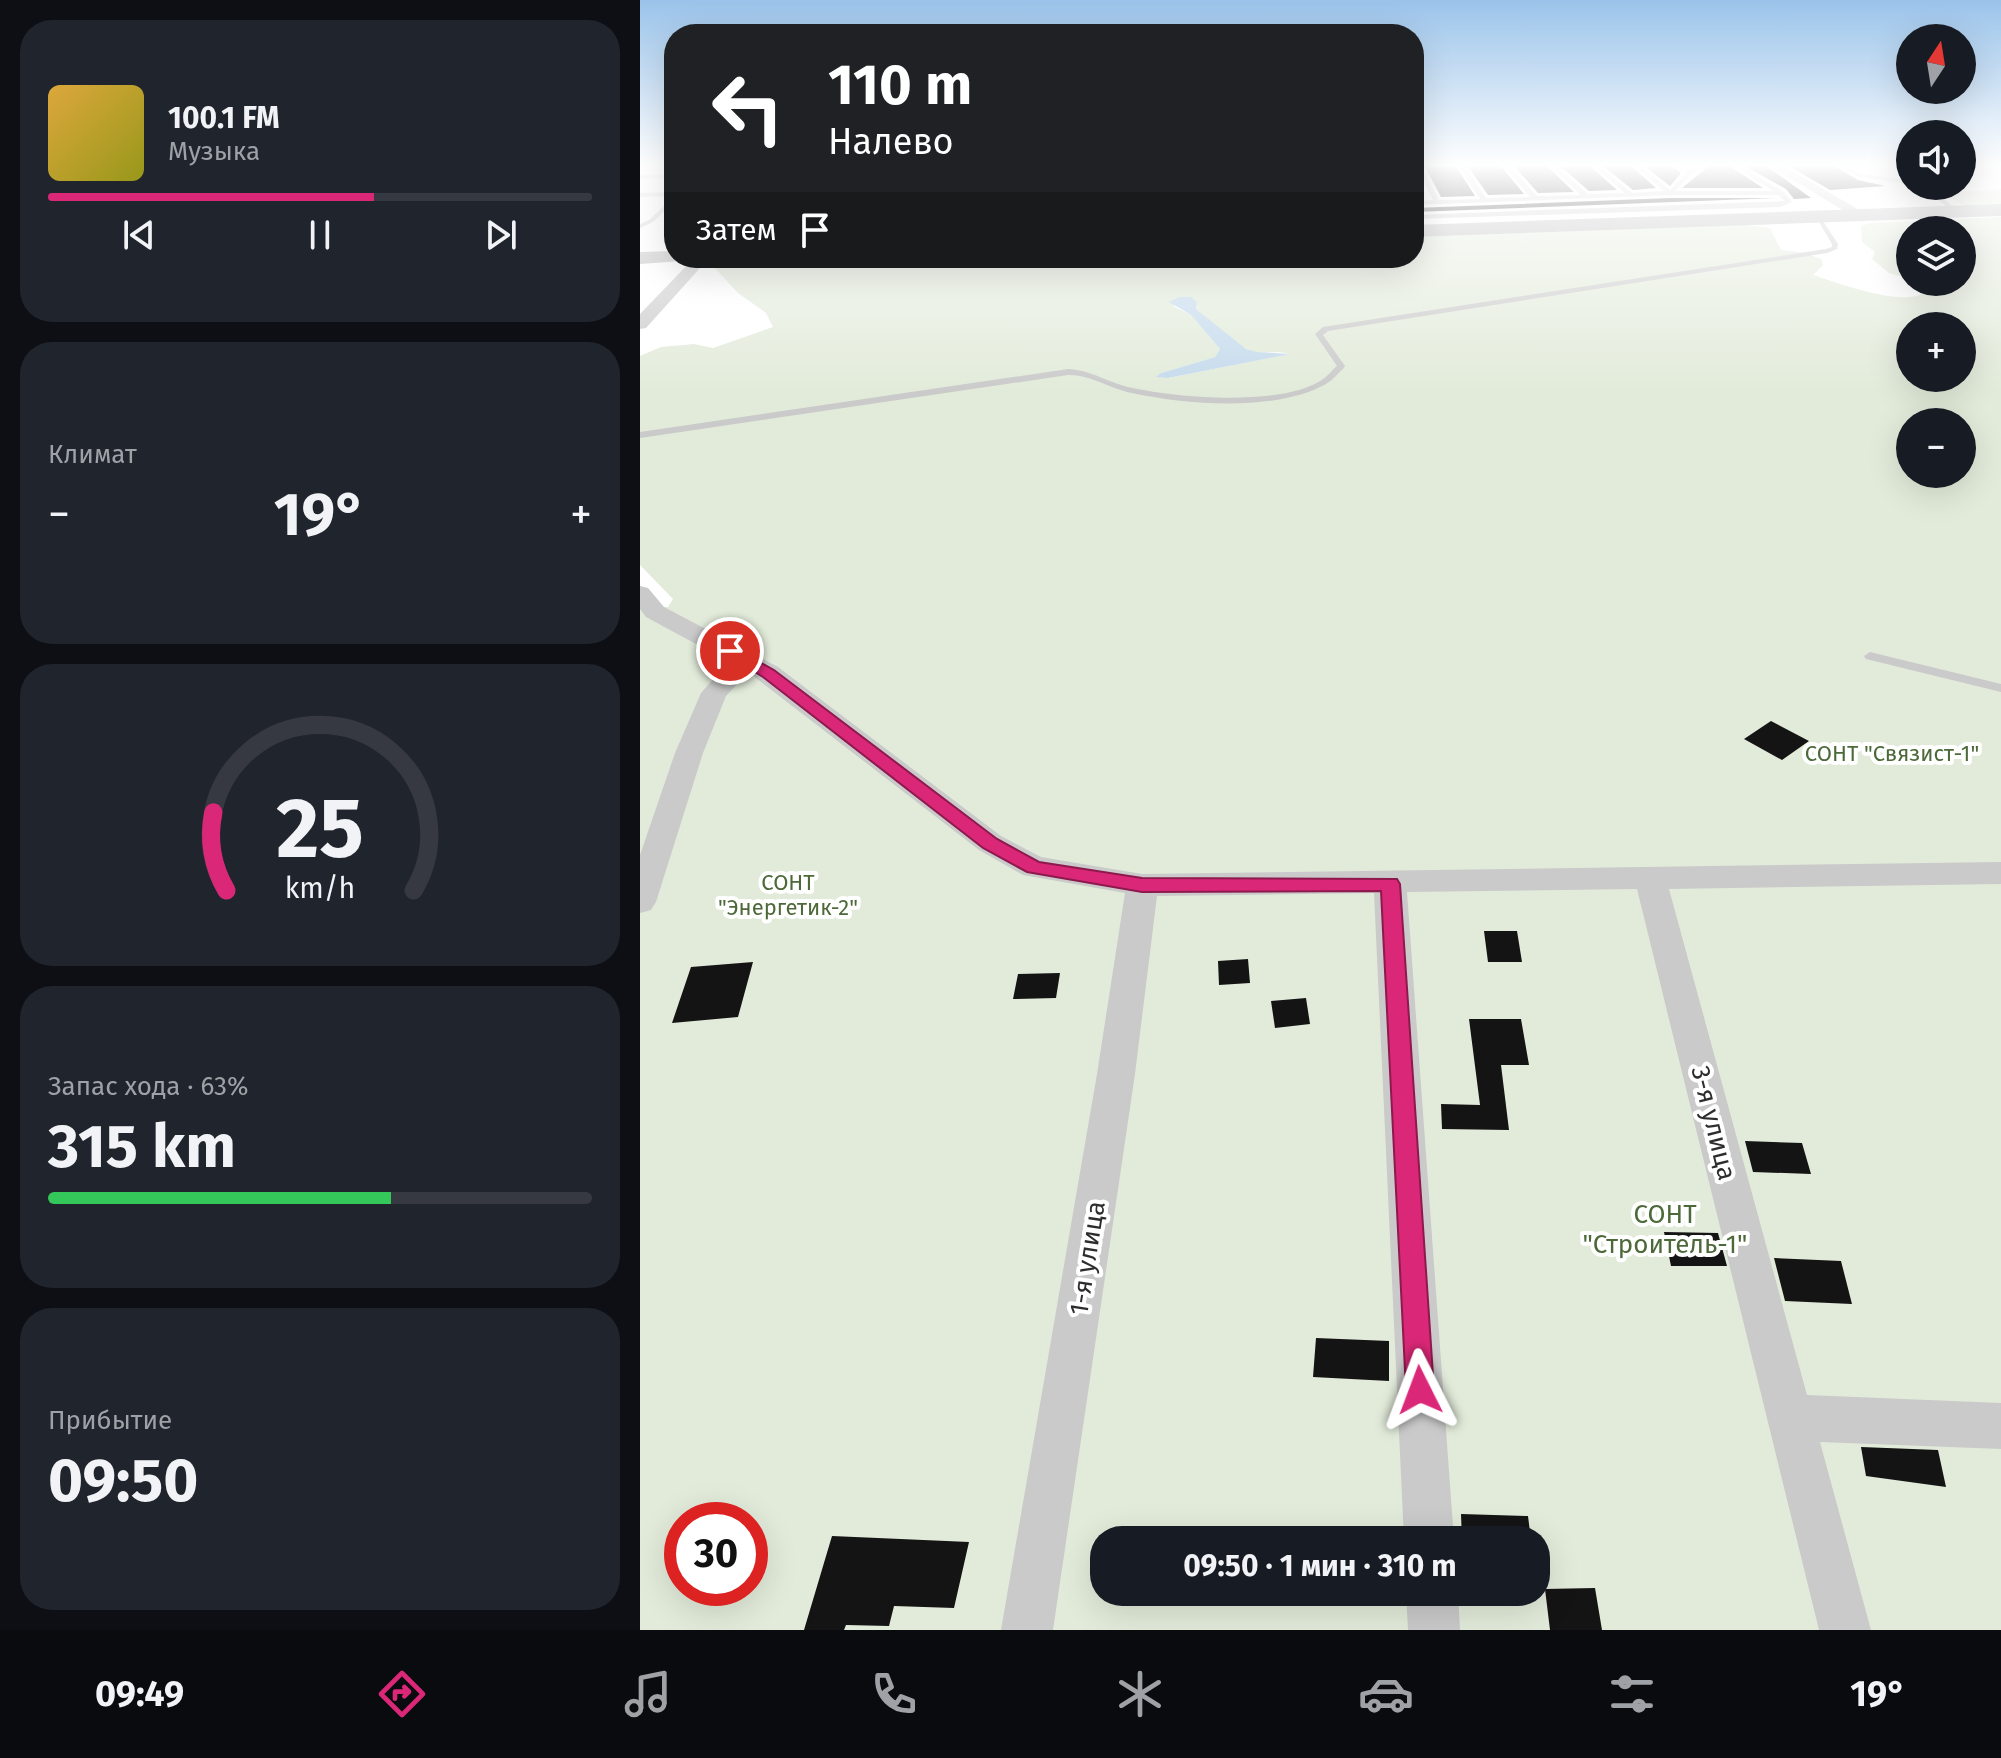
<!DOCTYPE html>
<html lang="ru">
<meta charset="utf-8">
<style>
body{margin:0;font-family:"Fira Sans",sans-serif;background:#20242c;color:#f1f3f6;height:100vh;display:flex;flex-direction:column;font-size:30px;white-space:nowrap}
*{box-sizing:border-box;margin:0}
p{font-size:26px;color:#9ea1a6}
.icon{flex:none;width:44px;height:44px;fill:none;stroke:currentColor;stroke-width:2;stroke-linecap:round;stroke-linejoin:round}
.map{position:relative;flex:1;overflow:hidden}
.drawer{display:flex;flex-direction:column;gap:20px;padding:20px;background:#0d0f14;width:640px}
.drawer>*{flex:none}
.guide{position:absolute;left:24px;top:24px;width:760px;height:244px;border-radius:32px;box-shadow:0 8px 32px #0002;background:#202124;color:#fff;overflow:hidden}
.needle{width:52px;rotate:12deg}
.controls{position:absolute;left:1256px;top:24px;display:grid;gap:16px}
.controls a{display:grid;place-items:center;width:80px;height:80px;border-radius:50%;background:#171b24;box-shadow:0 8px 32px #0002;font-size:40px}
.speed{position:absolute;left:24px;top:1502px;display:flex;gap:16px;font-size:40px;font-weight:700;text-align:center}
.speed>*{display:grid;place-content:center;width:104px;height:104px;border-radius:50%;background:#171b24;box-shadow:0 8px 32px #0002;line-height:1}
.speed .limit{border:12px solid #d22;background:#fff;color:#111}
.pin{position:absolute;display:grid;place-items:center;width:68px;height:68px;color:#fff;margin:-34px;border:4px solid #fff;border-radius:50%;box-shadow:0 2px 8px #0007}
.me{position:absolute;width:88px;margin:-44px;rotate:357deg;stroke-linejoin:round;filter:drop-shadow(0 0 6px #0008)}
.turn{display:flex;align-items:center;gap:28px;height:168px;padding:0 32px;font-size:36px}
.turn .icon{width:104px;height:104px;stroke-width:2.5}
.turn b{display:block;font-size:56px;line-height:68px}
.then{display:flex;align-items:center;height:76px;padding:0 32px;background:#0003;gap:16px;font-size:30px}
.big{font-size:60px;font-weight:700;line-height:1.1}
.drawer .tile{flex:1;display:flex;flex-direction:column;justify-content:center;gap:12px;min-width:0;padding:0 28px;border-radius:32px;background:#20242c}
.drawer .dial{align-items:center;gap:0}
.dial svg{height:208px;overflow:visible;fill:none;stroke:#363941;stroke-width:7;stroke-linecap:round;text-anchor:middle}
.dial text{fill:#f1f3f6;stroke:none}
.song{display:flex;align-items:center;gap:24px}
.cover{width:96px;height:96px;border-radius:12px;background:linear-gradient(135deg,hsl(40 70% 55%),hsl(60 70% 35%))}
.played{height:8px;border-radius:4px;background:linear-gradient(90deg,#db2777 60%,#363941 60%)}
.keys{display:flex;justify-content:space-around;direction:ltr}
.heat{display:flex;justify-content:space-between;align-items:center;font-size:44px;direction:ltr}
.charge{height:12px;border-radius:6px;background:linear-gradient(90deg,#34c759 63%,#363941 0)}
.trip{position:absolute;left:450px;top:1526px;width:460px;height:80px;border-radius:32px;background:#171b24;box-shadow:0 8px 32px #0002;font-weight:700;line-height:80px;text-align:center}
.dock{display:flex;height:128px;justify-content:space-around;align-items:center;background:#090b0e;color:#9ea1a6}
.dock .icon{width:56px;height:56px}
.dock .current{color:#db2777}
.dock b{font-size:36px;color:#f1f3f6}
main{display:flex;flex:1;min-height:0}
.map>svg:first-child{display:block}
</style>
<main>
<section class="drawer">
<div class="tile">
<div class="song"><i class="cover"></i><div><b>100.1 FM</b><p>Музыка</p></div></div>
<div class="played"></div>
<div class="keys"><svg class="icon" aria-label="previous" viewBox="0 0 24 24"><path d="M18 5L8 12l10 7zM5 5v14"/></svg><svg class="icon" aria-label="pause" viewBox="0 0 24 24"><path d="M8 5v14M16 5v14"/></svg><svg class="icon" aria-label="next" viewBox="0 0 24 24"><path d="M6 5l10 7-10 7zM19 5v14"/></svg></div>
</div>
<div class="tile"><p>Климат</p>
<div class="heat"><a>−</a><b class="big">19°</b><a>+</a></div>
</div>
<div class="tile dial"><svg viewBox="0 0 100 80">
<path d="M14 69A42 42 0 1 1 86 69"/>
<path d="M14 69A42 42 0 0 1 9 39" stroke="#db2777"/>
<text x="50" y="56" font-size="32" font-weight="700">25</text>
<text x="50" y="72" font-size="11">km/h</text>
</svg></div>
<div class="tile"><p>Запас хода · 63%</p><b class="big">315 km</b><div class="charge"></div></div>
<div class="tile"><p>Прибытие</p><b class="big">09:50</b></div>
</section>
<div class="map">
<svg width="1361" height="1630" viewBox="0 0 1361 1630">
<rect width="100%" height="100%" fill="#fff"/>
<!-- green -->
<path fill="#e2ebda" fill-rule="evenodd" d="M 1361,189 L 1361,204 L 1323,205 L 1306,196 L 1316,192 Z
M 1361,217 L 1361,1630 L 0,1630 L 0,607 L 28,607 L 33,599 L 0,565 L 0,356 L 21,347 L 54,344 L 73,348 L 133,327 L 126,313 L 98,293 L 74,267 L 86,262 L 194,258 L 774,258 L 774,237 L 1105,225 L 1130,228 L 1141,250 L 1165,253 L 1181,259 L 1183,265 L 1173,275 C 1199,283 1267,310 1289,290 L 1280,282 L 1322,282 L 1322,230 L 1270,230 L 1270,279 L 1249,273 L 1232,259 L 1235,252 L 1222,242 L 1221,226 L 1231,223 ZM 557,302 L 556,309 C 572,324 594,348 616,352 C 627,354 638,350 649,354 L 528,378 L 518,377 L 521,373 L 575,357 L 580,349 L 551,315 L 533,306 ZM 1270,326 L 1322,326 L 1322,378 L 1270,378 ZM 1270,422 L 1322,422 L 1322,474 L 1270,474 ZM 42,1520 L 110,1520 L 110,1588 L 42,1588 ZM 464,1540 L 896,1540 L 896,1592 L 464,1592 Z"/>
<!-- water -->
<path fill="#c5daec" d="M 540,297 L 551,297 L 557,302 L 556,309 L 606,349 L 617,352 L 650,354 L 528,378 L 516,377 L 521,373 L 575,357 L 580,349 L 551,315 L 529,302 Z"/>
<!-- building -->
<path fill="#141414" d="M 784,165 L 815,165 L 835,196 L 801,197 Z
M 827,165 L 860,165 L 884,194 L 848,195 Z
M 873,165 L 906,165 L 934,192 L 898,193 Z
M 919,165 L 949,165 L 977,190 L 949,191 Z
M 962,165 L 990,165 L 1016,188 L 993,190 Z
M 1003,165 L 1032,165 L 1041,173 L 1030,186 Z
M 1070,165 L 1088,165 L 1123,188 L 1042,188 Z
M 1103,165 L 1125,165 L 1171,198 L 1154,199 L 1146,189 Z
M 1147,165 L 1193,165 L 1218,180 L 1245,186 L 1190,190 Z
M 1030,198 L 1137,198 L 774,212 L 774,208 Z
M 1131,721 L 1169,741 L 1142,760 L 1104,739 Z
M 844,931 L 877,931 L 882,962 L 848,962 Z
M 608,959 L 610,983 L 579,985 L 578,961 Z
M 113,962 L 98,1017 L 32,1023 L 51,967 Z
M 420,973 L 416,998 L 373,999 L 378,974 Z
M 666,998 L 670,1024 L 635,1028 L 631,1001 Z
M 829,1019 L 881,1019 L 889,1065 L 861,1065 L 869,1130 L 802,1129 L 801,1104 L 840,1105 Z
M 1105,1141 L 1162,1143 L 1171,1174 L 1113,1172 Z
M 1024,1232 L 1078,1233 L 1087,1266 L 1031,1266 Z
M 1134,1258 L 1201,1261 L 1212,1304 L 1145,1301 Z
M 676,1338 L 749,1341 L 749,1381 L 673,1377 Z
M 1221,1447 L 1298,1450 L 1306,1487 L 1226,1476 Z
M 821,1514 L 888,1516 L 891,1540 L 822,1540 Z
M 192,1536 L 329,1542 L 314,1608 L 254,1606 L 249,1626 L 206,1625 L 204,1630 L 164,1630 Z
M 955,1588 L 962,1630 L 910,1630 L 905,1589 Z"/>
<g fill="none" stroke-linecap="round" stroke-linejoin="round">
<!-- service -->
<path fill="#cacaca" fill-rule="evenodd" d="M 775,165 L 781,165 L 799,200 L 840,199 L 818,165 L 824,165 L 846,198 L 890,197 L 863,165 L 869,165 L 897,196 L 941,195 L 909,165 L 915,165 L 948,194 L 985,193 L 952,165 L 958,165 L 992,193 L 1024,191 L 993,165 L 999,165 L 1030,190 L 1046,173 L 1035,165 L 1041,165 L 1050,170 L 1060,165 L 1067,165 L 1052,174 L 1035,191 L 1134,191 L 1091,165 L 1098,165 L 1144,192 L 1152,202 L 1140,207 L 774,219 L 774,215 L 1145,201 L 1138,195 L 1030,195 L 774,205 L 774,201 L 793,200 Z
M 1196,165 L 1203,165 L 1222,174 L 1270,180 L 1270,184 L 1219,177 Z
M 34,174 L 34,178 L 0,179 L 0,175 Z
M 1280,186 L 1287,186 L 1320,212 L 1315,213 Z
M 34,192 L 34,196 L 0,197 L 0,193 Z
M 34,197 L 34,202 L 13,222 L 0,228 L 0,224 L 9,220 Z
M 1179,215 L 1198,244 L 1197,249 L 1187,253 L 688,331 L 683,335 L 705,366 L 704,368 C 698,373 693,380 686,384 C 636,412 547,405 492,393 C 470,389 452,375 428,375 L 0,438 L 0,432 L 428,369 C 452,370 470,384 493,388 C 539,398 644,407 683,379 C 688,376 692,370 697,366 L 675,334 L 683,327 L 1186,249 L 1192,247 L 1192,244 L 1176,217 Z
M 1230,652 L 1361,684 L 1361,692 L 1226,659 L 1224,656 Z"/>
<!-- minor -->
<path fill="#cacaca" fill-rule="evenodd" d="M 12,165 L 34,165 L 34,170 Z
M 1128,165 L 1142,165 L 1228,215 L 1216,218 Z
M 54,258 L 69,258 L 6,328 L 0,329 L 0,314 Z
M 0,586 L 8,588 L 24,607 L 138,667 L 361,836 L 401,857 L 502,874 L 1361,862 L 1361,884 L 1029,889 L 1167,1395 L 1361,1403 L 1361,1449 L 1180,1442 L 1231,1630 L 1179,1630 L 997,889 L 767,892 L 814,1540 L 764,1540 L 734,893 L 517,896 L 495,1074 L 413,1630 L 361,1630 L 457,1074 L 485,893 L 383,875 L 339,850 L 112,675 L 99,682 L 86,696 L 63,753 L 16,902 L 11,910 L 0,913 L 0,855 L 35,753 L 61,693 L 81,670 L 93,664 L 6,617 L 0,609 Z
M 766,1592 L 818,1592 L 820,1630 L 768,1630 Z"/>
<!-- secondary -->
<path fill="#b7b7b7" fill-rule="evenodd" d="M 1361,204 L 1361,216 L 774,237 L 774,225 Z
M 34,251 L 34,258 L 44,258 L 41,261 L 0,264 L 0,252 Z"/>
</g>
<!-- sky -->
<linearGradient id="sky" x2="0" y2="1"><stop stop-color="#9ac3ea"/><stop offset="0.42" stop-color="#fff"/><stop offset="1" stop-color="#fff" stop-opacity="0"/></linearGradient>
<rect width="1361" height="393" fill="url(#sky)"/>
<!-- route -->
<path fill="#db2777" stroke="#8e194d" stroke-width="2" d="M 90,646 L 134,670 L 357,839 L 399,862 L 502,878 L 757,879 L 760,884 L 794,1390 L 790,1400 L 780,1404 L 770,1400 L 766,1390 L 741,891 L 502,892 L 387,872 L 343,848 L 123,677 L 85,654 L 85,648 Z"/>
<g text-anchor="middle" stroke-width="8" stroke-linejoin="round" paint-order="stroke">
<!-- park labels -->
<g font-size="22" fill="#4d6939" stroke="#fff">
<text x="1252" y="761">СОНТ "Связист-1"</text>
<text x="148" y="890">СОНТ<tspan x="148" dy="25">"Энергетик-2"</tspan></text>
</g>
<!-- near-street labels -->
<g font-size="26" fill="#2d2d2d" stroke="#fff">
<text transform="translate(1074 1123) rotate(76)" y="9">3-я улица</text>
<text transform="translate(447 1258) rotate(-81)" y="9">1-я улица</text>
</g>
<!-- near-park labels -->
<g font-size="26" fill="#4d6939" stroke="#fff">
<text x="1025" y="1223">СОНТ<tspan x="1025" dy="30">"Строитель-1"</tspan></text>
</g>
</g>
</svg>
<div class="controls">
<a><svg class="needle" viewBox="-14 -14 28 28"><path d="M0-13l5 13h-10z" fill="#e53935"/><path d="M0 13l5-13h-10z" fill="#9ea1a6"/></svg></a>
<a><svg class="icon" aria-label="sound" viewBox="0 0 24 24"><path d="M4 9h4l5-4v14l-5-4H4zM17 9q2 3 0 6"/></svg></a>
<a><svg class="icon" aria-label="layers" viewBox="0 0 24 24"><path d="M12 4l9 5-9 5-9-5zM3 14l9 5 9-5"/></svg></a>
<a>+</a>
<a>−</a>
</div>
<div class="speed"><div class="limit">30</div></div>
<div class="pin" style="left:90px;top:651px;background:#d93025"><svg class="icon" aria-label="arrive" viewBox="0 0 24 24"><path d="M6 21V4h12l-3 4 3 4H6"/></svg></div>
<svg class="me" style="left:780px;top:1390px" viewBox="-20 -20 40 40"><path d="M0-17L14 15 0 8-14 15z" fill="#db2777" stroke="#fff" stroke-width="4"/></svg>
<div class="trip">09:50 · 1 мин · 310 m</div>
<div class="guide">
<div class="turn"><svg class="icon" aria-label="left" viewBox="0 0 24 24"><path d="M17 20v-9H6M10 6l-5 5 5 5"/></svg><div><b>110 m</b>Налево</div></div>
<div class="then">Затем<svg class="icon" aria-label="arrive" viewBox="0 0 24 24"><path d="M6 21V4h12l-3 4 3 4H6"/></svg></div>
</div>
</div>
</main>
<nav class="dock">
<b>09:49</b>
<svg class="icon current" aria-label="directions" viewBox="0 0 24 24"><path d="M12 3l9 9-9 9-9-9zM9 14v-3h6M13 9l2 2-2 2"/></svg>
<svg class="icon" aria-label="music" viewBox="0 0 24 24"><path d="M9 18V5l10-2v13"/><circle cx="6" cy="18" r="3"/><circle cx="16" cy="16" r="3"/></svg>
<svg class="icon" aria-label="phone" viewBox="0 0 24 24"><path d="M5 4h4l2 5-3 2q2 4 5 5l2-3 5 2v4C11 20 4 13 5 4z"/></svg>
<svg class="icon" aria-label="climate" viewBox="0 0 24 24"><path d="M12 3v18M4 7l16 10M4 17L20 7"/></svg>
<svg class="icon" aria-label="car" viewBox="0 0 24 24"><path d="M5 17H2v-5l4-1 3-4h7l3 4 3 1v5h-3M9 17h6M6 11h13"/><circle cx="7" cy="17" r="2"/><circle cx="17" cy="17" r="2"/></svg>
<svg class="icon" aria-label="filters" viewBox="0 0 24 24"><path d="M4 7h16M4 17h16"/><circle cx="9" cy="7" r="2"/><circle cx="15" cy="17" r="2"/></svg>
<b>19°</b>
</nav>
